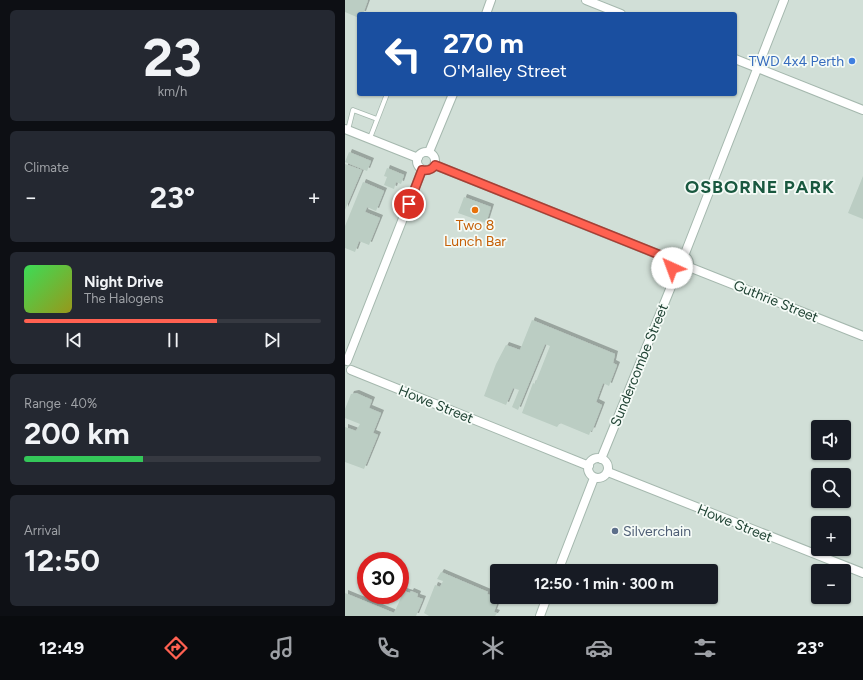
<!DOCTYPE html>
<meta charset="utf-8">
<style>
body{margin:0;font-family:Figtree,sans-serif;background:#242831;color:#f1f3f6;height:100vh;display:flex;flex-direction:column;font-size:15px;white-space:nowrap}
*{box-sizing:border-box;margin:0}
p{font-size:13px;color:#9ea1a6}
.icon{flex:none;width:22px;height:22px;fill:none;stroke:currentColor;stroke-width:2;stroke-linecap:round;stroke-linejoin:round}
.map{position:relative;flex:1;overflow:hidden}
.details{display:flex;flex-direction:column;gap:10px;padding:10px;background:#0d0f14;width:345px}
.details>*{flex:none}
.banner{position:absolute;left:12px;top:12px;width:380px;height:84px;border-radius:4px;box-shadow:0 1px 3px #0004;background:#1a4fa0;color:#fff;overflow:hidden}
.tools{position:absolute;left:466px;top:420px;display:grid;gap:8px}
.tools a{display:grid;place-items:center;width:40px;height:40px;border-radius:4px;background:#171b24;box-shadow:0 1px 3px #0004;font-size:20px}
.speed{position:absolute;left:12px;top:552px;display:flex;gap:8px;font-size:20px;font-weight:700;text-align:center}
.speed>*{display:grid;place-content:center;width:52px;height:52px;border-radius:50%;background:#171b24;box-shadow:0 1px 3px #0004;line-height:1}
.speed .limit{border:6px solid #d22;background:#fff;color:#111}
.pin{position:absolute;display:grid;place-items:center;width:34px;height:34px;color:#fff;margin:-17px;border:2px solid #fff;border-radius:50%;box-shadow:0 1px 4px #0007}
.me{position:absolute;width:44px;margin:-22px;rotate:317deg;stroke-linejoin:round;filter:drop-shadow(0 0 3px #0008)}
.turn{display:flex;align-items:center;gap:14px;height:84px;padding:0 20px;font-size:18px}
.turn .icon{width:52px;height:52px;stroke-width:2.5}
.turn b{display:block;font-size:28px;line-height:34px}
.big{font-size:30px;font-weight:700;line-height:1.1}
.details .card{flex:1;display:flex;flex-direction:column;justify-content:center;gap:6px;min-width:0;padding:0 14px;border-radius:6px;background:#242831}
.details .dial{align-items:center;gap:0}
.dial b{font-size:52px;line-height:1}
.song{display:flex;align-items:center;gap:12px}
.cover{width:48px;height:48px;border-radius:6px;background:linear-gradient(135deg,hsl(130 70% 55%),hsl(60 70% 35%))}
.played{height:4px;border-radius:2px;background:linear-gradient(90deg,#ff6151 65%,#363941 65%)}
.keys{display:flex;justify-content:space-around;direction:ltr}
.heat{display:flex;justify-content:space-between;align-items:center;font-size:22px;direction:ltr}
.charge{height:6px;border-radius:3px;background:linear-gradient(90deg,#34c759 40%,#363941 0)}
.trip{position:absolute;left:145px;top:564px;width:228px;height:40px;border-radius:4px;background:#171b24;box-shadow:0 1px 3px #0004;font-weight:700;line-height:40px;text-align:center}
.dock{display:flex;height:64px;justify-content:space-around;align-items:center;background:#090b0e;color:#9ea1a6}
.dock .icon{width:28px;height:28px}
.dock .current{color:#ff6151}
.dock b{font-size:18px;color:#f1f3f6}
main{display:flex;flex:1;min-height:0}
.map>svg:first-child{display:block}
</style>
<main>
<section class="details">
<div class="card dial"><b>23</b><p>km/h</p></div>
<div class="card"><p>Climate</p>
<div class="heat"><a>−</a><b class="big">23°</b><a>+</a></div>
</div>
<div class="card">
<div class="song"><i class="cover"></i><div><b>Night Drive</b><p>The Halogens</p></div></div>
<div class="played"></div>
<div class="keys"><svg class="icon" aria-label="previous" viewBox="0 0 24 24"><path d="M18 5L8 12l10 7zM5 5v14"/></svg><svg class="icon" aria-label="pause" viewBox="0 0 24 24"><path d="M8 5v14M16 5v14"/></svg><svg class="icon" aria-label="next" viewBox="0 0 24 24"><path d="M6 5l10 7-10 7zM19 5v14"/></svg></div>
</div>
<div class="card"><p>Range · 40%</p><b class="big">200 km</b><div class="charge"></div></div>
<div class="card"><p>Arrival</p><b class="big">12:50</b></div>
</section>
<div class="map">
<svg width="518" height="616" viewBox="0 0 518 616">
<defs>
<filter id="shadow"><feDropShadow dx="3" dy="-3" stdDeviation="0" flood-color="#0004"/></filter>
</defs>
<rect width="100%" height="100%" fill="#e3efe8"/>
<!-- built -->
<path fill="#d1dfd7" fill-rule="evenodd" d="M 0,0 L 518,0 L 518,616 L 0,616 ZM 14,14 L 390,14 L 390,94 L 14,94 ZM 473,427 L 499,427 L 499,453 L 473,453 ZM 473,475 L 499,475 L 499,501 L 473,501 ZM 473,523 L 499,523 L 499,549 L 473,549 ZM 21,561 L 55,561 L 55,595 L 21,595 ZM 152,571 L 366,571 L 366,597 L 152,597 ZM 473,571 L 499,571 L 499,597 L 473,597 Z"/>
<!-- building -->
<path fill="#bbcdc3" filter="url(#shadow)" d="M 0,0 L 23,0 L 18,14 L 14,14 L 14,18 L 0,12 Z
M 4,152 L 26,161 L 22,171 L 0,162 Z
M 0,164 L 17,170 L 0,210 Z
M 42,168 L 59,175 L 56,184 L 51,182 L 49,189 L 39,185 L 42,177 L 39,176 Z
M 518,176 L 518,219 L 503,213 Z
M 18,182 L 39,191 L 31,211 L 22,207 L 20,212 L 35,218 L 24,245 L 14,241 L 10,252 L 0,248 L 0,226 Z
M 119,197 L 146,207 L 141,223 L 113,213 Z
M 187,320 L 270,354 L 268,363 L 272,365 L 264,386 L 258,383 L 251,402 L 257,405 L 247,431 L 246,430 L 244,435 L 215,423 L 212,427 L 177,413 L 188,383 L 190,384 L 205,346 L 200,344 L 173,410 L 167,407 L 174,390 L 168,388 L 161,405 L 139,396 L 151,364 L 161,345 L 175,350 Z
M 11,393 L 27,400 L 24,408 L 36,413 L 28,433 L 33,435 L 19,469 L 0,462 L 0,427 L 11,431 L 15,424 L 0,418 L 0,409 L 6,394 Z
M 96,572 L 143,592 L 142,594 L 154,598 L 149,612 L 152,613 L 150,616 L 84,616 L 79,613 L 90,585 L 95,587 L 98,581 L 92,579 Z
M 59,591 L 65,593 L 66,591 L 73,594 L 72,597 L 78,599 L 71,616 L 0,616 L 0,593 L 49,613 Z"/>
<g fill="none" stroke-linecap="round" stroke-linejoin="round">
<!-- service casing -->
<g stroke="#a5b8ae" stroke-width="5.5">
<path id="service" d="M 3,130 L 8,110 L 32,119
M 25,138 L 42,94"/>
</g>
<!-- minor casing -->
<g stroke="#a5b8ae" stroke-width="10">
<path id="minor" d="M 241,0 L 276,14
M 141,14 L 146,0
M 390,59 L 518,110
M 0,129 L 73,158
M72 161a9 9 0 1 1 18 0a9 9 0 1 1-18 0Z
M 84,152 L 108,94
M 90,165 L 327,260
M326 264a9 9 0 1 1 18 0a9 9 0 1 1-18 0Z
M 339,256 L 439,0
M 344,267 L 518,336
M 2,361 L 77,170
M 6,370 L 244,466
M243 468a10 10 0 1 1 20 0a10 10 0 1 1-20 0Z
M 256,459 L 332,272
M 263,472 L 518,573
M 213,571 L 249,478
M 195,616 L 202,597"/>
</g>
<!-- service -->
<use href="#service" stroke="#fff" stroke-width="4"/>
<!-- minor -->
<use href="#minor" stroke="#fff" stroke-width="8"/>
</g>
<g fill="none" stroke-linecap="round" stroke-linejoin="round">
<!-- route casing -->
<g stroke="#a63f35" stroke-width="10">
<path id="route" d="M 64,204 L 77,170 C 83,171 87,170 90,165 L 315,255 L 327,260 L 327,268"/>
</g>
<!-- route -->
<use href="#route" stroke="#ff6151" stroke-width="7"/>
</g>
<!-- markers -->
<circle fill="#3f7fe0" stroke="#f5fbf7" stroke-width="1.5" cx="507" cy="61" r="4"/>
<circle fill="#e8710a" stroke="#f5fbf7" stroke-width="1.5" cx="130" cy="210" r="4"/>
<circle fill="#5c6f8a" stroke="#f5fbf7" stroke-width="1.5" cx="270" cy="531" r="4"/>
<g text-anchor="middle" stroke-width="3.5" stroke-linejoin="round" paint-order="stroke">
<!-- shop labels -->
<g font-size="14" fill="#366cbe" stroke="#f5fbf7" text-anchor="end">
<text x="499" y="66">TWD 4x4 Perth</text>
</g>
<!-- food labels -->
<g font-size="14" fill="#c56008" stroke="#f5fbf7">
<text x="130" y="230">Two 8<tspan x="130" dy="16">Lunch Bar</tspan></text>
</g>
<!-- street labels -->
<g font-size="14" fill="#204334" stroke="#f5fbf7">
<text transform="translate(431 301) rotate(22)" y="5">Guthrie Street</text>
<text transform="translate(294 365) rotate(-68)" y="5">Sundercombe Street</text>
<text transform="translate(91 404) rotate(22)" y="5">Howe Street</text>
<text transform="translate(390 523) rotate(22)" y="5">Howe Street</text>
</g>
<!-- service labels -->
<g font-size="14" fill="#4e5e75" stroke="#f5fbf7" text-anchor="start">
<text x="278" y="536">Silverchain</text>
</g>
<!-- district labels -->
<g font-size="18" font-weight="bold" letter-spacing="1" fill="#19583f" stroke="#f5fbf7">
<text x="415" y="193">OSBORNE PARK</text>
</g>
</g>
</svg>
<div class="tools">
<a><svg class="icon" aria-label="sound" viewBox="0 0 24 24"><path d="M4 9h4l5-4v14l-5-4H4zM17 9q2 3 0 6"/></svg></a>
<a><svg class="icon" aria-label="search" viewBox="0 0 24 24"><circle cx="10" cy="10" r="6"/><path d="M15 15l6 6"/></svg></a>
<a>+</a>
<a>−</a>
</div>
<div class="speed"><div class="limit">30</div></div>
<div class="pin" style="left:64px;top:204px;background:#d93025"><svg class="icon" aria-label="arrive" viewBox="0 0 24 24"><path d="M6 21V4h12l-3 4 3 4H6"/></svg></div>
<svg class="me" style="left:327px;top:268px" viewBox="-20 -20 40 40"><circle r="19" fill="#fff"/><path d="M0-13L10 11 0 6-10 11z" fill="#ff6151"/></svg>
<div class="trip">12:50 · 1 min · 300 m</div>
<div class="banner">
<div class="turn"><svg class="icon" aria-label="left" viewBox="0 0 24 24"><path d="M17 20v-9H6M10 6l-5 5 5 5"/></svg><div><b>270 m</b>O'Malley Street</div></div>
</div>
</div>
</main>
<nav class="dock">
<b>12:49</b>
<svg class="icon current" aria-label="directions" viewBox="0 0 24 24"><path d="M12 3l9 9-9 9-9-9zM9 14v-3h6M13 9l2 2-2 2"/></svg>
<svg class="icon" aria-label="music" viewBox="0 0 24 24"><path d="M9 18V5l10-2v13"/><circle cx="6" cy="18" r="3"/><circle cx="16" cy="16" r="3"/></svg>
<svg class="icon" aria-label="phone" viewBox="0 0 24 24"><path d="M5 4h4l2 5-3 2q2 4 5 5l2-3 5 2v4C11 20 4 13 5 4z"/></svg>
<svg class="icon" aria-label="climate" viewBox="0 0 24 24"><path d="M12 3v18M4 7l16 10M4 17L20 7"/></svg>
<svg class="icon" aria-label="car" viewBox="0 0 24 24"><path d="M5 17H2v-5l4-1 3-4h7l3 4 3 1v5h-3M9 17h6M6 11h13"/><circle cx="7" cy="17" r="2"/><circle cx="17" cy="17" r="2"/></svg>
<svg class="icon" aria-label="filters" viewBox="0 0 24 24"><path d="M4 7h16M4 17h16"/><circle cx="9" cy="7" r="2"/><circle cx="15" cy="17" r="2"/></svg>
<b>23°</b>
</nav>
